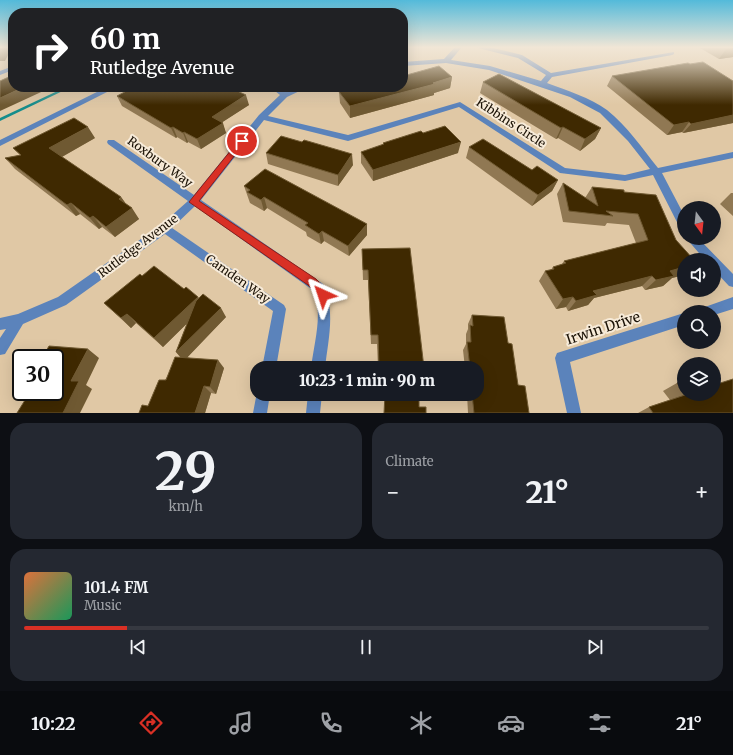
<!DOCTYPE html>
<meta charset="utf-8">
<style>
body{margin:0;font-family:Merriweather,serif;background:#242831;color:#f1f3f6;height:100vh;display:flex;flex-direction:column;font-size:15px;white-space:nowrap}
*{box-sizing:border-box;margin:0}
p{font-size:13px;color:#9ea1a6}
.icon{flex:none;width:22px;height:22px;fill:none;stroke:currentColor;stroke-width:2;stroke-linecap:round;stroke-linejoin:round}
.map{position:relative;height:413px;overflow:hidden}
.panel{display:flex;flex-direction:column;gap:10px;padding:10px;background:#0d0f14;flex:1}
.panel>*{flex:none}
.guide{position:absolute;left:8px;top:8px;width:400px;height:84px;border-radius:16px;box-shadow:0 4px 16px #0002;background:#202124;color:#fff;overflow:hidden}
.needle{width:26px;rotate:165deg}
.fabs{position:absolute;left:677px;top:201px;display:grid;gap:8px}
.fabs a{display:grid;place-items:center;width:44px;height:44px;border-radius:50%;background:#171b24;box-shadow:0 4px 16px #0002;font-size:20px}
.speed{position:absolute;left:12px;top:349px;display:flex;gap:8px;font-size:20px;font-weight:700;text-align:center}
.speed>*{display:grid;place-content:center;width:52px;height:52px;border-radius:50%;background:#171b24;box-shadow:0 4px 16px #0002;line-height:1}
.speed .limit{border:2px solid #111;border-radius:6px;background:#fff;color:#111}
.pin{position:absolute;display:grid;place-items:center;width:34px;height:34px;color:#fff;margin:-17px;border:2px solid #fff;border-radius:50%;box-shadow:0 1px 4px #0007}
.me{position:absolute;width:44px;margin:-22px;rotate:318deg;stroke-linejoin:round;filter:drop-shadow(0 0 3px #0008)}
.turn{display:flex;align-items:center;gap:14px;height:84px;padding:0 16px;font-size:18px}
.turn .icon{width:52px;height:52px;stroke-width:2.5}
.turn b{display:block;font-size:28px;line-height:34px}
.big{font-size:30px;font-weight:800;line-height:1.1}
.panel .widget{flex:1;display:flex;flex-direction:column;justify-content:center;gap:6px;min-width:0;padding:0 14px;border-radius:16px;background:#242831}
.panel .dial{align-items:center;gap:0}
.dial b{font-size:52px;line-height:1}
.song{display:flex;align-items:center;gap:12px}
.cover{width:48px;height:48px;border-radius:6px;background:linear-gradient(135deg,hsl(20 70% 55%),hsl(150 70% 35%))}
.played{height:4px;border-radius:2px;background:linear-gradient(90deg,#d93025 15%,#363941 15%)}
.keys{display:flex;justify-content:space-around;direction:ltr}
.heat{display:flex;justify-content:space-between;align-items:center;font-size:22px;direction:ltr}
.panel .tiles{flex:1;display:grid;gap:10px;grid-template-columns:1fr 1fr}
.widget:last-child{grid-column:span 2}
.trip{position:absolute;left:250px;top:361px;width:234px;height:40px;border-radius:16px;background:#171b24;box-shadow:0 4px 16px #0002;font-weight:800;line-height:40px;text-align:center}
.tabs{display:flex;height:64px;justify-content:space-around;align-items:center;background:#090b0e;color:#9ea1a6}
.tabs .icon{width:28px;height:28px}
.tabs .selected{color:#d93025}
.tabs b{font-size:18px;color:#f1f3f6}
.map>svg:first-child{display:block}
</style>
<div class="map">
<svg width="733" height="413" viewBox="0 0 733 413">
<rect width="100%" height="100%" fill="#e0c8a5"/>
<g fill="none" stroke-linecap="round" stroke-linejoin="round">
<!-- stream -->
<path fill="#158d8c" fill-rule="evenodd" d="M 66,87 L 71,87 L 0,121 L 0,118 Z"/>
<!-- minor -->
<path fill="#5b83bb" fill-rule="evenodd" d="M 455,47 L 462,47 L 451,60 L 490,66 L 541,81 L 546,75 L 518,58 L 474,47 L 489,47 L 522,55 L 551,73 L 674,52 L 674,54 L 672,55 L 552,77 L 547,83 C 566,90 591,98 607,110 C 627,126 642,148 658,168 L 733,152 L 733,158 L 662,173 L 684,215 L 684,229 L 680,228 L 653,175 L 625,181 L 560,173 L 459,107 L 348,141 L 264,120 L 201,200 L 323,284 C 336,311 328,340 325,368 L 311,368 C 314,343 323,315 314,291 L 195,206 L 172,228 L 284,305 L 286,309 L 276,368 L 262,368 L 273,311 L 165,234 L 66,305 L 23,324 L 5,354 L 0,355 L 0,338 L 6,329 L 0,330 L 0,318 L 18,314 L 58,297 L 161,225 L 188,201 L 108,144 L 107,142 L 108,140 L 114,140 L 194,195 L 259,115 L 280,95 L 270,87 L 279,87 L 285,92 L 297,87 L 308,87 L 287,97 L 268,116 L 348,135 L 460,102 L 565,168 L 625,175 L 650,169 L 628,141 L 600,113 L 570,97 L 489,70 L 446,63 L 403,66 L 403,62 L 444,59 Z
M 13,66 L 13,70 L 0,75 L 0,71 Z
M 107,87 L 117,87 L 0,146 L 0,140 Z
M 686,238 L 698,238 L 733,274 L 733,287 L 729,286 L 714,270 L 714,260 L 705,260 Z
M 733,297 L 733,309 L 714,315 L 714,312 L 700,312 L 702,308 Z
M 684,313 L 684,325 L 570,362 L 581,413 L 567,413 L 555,358 L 557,353 Z
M 257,392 L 257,394 L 270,394 L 267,413 L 253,413 Z
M 308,394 L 322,394 L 320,413 L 306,413 Z"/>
</g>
<!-- wall -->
<path fill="#907853" d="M 700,48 L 733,48 L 733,57 L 719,59 Z
M 690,64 L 733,81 L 733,123 L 683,133 L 682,132 L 667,135 L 607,86 L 612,76 Z
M 452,77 L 450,88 L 434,93 L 434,95 L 350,118 L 340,103 L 339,92 Z
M 483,82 L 601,128 L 595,139 L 580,151 L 558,138 L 556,139 L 480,93 Z
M 236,91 L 249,105 L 222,122 L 226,133 L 201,149 L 188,142 L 187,143 L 177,137 L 176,138 L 122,106 L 117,96 Z
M 423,133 L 458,153 L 373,181 L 361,163 L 361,152 L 383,145 L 383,143 Z
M 95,138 L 62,157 L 121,197 L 126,204 L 139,219 L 115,237 L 102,227 L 99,229 L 80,214 L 76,216 L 15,169 L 5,158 L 20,155 L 13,148 Z
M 469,147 L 532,170 L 558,180 L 552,191 L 532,206 L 466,158 Z
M 266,153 L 353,165 L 338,186 L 268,164 Z
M 563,183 L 585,198 L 592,187 L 624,192 L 684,260 L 684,275 L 672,278 L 663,286 L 645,290 L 642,286 L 594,298 L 588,305 L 568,311 L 566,307 L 556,309 L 539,281 L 545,271 L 551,270 L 553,267 L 562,264 L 564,261 L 636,243 L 629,225 L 607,223 L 605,226 L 563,222 L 557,194 Z
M 244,186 L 367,235 L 349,256 L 324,241 L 321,244 L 307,236 L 306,232 L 267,208 L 264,211 L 250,203 Z
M 731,193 L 733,193 L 733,216 L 720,204 Z
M 362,249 L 424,368 L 378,368 L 377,344 L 371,344 L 368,280 L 363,280 Z
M 142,276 L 184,289 L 198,297 L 226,317 L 187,357 L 224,368 L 216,394 L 211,393 L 205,413 L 139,413 L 148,406 L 180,357 L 176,352 L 187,323 L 163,347 L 136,323 L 131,328 L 104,303 Z
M 472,315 L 508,343 L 518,385 L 529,413 L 468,413 L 467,394 L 477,394 L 477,368 L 465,368 L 463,350 L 466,344 L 466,334 L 468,329 L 468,324 Z
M 684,381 L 684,394 L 714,394 L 733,413 L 638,413 L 649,407 L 670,400 L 663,391 L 677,383 Z"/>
<!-- shaded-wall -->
<path fill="#6f5932" d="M 3,48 L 13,48 L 13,55 L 8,55 L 5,61 L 0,61 L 0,52 Z
M 733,48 L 733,57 L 719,59 L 726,49 Z
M 452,77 L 450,88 L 434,93 L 434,95 L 350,118 L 350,106 Z
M 24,87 L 52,87 L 0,111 L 0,98 Z
M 246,95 L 249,105 L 215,127 L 212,117 Z
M 733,115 L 733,123 L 683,133 L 691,124 Z
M 689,122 L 682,132 L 667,135 L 674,125 Z
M 223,123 L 226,133 L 201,149 L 197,139 Z
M 88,127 L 95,138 L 58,159 L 49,148 Z
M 173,127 L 177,137 L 176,138 L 171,128 Z
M 563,127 L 558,138 L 556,139 L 561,128 Z
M 601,128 L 595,139 L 580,151 L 585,139 Z
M 184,132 L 188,142 L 187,143 L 183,133 Z
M 461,142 L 458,153 L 373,181 L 373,170 Z
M 352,154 L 353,165 L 338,186 L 338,175 Z
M 558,180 L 552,191 L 532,206 L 538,195 Z
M 121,197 L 129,208 L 119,199 Z
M 264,197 L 267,208 L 264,211 L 261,200 Z
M 71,203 L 80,214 L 76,216 L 67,205 Z
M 132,208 L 139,219 L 115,237 L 106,227 Z
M 93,216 L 102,227 L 99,229 L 90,218 Z
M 367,224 L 367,235 L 349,256 L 348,246 Z
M 322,231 L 324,241 L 321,244 L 319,234 Z
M 684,267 L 684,275 L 672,278 L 663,286 L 645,290 L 656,280 L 670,271 Z
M 652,276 L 642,286 L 594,298 L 588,305 L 568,311 L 576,301 L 593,291 Z
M 198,297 L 204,307 L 163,347 L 154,338 Z
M 573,297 L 566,307 L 556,309 L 563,299 Z
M 221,308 L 226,317 L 184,361 L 176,352 Z
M 127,314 L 136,323 L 131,328 L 121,318 Z
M 88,349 L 99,358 L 86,385 L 92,389 L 80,413 L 63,413 L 71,381 Z
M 218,360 L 224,368 L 216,394 L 210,387 Z
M 204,386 L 211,393 L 205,413 L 195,413 Z"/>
<!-- building -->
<path fill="#3f2901" stroke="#6f5932" d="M 0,48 L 6,48 L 3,48 L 0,52 Z
M 703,62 L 733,81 L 733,115 L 691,124 L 689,122 L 674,125 L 612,76 L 688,63 L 690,64 Z
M 439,66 L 452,77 L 433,83 L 435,84 L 350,106 L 339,92 L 360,87 L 403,87 L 403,76 Z
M 499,74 L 601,128 L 585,139 L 563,127 L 561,128 L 483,82 Z
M 13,75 L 13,87 L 24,87 L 0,98 L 0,81 Z
M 134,87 L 234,87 L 235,88 L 233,89 L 246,95 L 212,117 L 223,123 L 197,139 L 184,132 L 183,133 L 173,127 L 171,128 L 117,96 Z
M 74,118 L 88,127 L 49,148 L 121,197 L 119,199 L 132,208 L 106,227 L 93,216 L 90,218 L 71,203 L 67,205 L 5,158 L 21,155 L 13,148 Z
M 445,126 L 461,142 L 373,170 L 361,152 L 384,144 L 383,143 L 421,131 L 423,133 Z
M 281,136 L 302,142 L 304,140 L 352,154 L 338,175 L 266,153 Z
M 483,139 L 532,170 L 537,166 L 558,180 L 538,195 L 469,147 Z
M 265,169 L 367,224 L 348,246 L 322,231 L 319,234 L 305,225 L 308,223 L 264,197 L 261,200 L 247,192 L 250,190 L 244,186 Z
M 563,183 L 598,206 L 592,187 L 624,190 L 624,192 L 656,195 L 676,240 L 694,260 L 684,260 L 684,267 L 670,271 L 674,276 L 656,280 L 652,276 L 593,291 L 597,295 L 576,301 L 573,297 L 563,299 L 545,271 L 554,269 L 553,267 L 566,263 L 564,261 L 648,240 L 638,214 L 606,211 L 613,216 L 569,211 Z
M 410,248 L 424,368 L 379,368 L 378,335 L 371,335 L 368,270 L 363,270 L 362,249 Z
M 154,266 L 184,289 L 186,287 L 198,297 L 154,338 L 127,314 L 121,318 L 104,303 L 140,274 L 142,276 Z
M 203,294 L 221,308 L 176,352 L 196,301 Z
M 472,315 L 504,317 L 508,343 L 512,344 L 518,385 L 525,386 L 529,413 L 474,413 L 472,394 L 477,394 L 477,368 L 470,368 L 467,342 L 471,342 L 470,325 L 473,326 Z
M 49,346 L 88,349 L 71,381 L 79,381 L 63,413 L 17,413 L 30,392 L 55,392 L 55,358 L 42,358 Z
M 175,357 L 218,360 L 210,387 L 204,386 L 195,413 L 139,413 L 142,405 L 148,406 L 159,380 L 166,380 Z
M 733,379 L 733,413 L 653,413 L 649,407 L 685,395 L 684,394 L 714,394 L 714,385 Z
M 684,381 L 684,393 L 677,383 Z
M 385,394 L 419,394 L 419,407 L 426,407 L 426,413 L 384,413 Z"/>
<!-- sky -->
<linearGradient id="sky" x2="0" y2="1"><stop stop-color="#53bada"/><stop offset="0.45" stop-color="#f1e6d6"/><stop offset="1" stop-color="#f1e6d6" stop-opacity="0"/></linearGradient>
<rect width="733" height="105" fill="url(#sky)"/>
<!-- route -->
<path fill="#d93025" stroke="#8d1f18" d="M 240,139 L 242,139 L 246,141 L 199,201 L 316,279 C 321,284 325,288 328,295 L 327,299 L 323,300 L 319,299 L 315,292 L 308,285 L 189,202 Z"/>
<g text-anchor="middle" stroke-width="4" stroke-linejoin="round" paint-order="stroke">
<!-- street labels -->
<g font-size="12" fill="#1a1105" stroke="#f7ebd9">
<text transform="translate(511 123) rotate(33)" y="4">Kibbins Circle</text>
<text transform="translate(160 162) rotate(36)" y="4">Roxbury Way</text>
<text transform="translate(138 246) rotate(-37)" y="4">Rutledge Avenue</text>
<text transform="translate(238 279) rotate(35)" y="4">Camden Way</text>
</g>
<!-- near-street labels -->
<g font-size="14" fill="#1a1105" stroke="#f7ebd9">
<text transform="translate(603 328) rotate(-18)" y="5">Irwin Drive</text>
</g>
</g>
</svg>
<div class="fabs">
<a><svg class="needle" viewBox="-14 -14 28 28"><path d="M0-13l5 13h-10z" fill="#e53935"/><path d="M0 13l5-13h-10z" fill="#9ea1a6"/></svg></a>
<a><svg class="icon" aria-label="sound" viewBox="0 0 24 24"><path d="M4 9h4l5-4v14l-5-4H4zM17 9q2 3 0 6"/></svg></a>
<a><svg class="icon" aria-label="search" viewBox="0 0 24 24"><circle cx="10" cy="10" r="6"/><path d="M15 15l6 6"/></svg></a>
<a><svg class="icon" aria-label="layers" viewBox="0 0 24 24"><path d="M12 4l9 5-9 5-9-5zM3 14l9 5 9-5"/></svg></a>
</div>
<div class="speed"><div class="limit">30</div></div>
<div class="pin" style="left:242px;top:141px;background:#d93025"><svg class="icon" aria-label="arrive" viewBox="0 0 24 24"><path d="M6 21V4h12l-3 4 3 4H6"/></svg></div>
<svg class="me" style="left:323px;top:295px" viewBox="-20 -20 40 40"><path d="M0-17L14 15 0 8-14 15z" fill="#d93025" stroke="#fff" stroke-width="4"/></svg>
<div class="trip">10:23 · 1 min · 90 m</div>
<div class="guide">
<div class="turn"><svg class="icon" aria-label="right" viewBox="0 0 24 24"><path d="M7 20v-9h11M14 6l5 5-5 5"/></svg><div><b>60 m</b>Rutledge Avenue</div></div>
</div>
</div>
<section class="panel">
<div class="tiles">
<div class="widget dial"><b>29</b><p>km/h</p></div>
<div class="widget"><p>Climate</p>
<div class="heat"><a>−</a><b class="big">21°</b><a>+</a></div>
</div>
<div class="widget">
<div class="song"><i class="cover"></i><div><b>101.4 FM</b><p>Music</p></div></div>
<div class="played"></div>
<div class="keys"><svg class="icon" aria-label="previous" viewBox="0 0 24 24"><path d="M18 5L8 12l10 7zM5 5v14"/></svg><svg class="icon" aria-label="pause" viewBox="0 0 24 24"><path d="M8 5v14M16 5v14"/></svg><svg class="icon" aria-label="next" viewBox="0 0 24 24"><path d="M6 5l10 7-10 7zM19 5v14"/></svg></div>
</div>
</div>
</section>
<nav class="tabs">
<b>10:22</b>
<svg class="icon selected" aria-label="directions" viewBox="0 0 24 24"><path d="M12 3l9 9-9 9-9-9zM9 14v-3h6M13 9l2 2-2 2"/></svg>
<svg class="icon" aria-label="music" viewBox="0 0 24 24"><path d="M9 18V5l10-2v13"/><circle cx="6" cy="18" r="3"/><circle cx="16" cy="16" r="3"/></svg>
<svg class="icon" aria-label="phone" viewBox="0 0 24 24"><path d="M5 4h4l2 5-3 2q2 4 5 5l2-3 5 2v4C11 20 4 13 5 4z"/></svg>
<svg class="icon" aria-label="climate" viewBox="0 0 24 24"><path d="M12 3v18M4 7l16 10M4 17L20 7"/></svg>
<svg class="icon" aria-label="car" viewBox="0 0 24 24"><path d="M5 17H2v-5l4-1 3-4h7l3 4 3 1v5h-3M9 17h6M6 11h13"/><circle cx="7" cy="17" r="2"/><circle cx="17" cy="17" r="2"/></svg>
<svg class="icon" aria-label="filters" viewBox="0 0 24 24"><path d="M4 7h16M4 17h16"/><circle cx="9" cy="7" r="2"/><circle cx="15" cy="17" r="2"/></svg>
<b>21°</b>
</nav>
